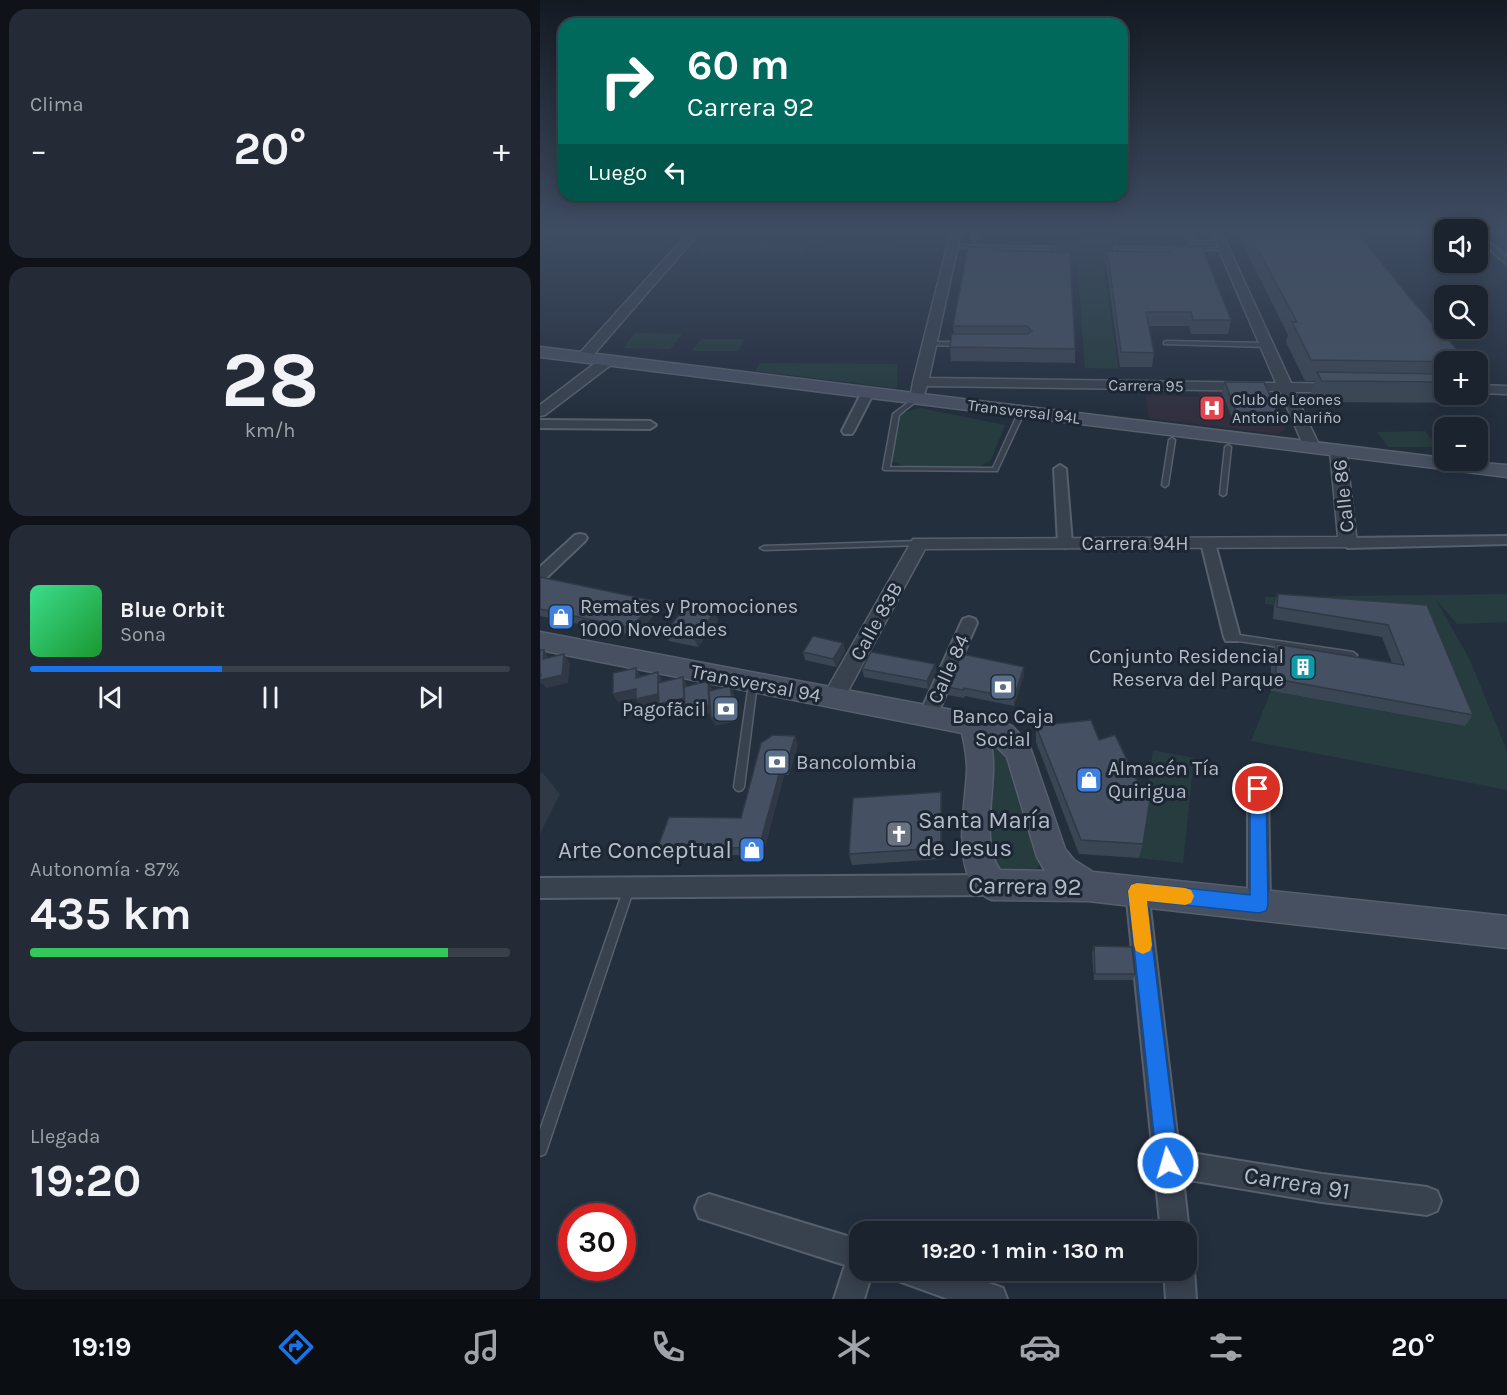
<!DOCTYPE html>
<html lang="es">
<meta charset="utf-8">
<style>
body{margin:0;font-family:Karla,sans-serif;background:#242b36;color:#f1f3f6;height:100vh;display:flex;flex-direction:column;font-size:22px;white-space:nowrap}
*{box-sizing:border-box;margin:0}
p{font-size:20px;color:#a0a4aa}
.icon{flex:none;width:33px;height:33px;fill:none;stroke:currentColor;stroke-width:2;stroke-linecap:round;stroke-linejoin:round}
.map{position:relative;flex:1;overflow:hidden}
.panel{display:flex;flex-direction:column;gap:9px;padding:9px;background:#0f1319;width:540px}
.panel>*{flex:none}
.guide{position:absolute;left:18px;top:18px;width:570px;height:183px;border-radius:18px;box-shadow:0 3px 15px #0003,0 0 0 2px #39404a;background:#00695c;color:#fff;overflow:hidden}
.buttons{position:absolute;left:894px;top:219px;display:grid;gap:12px}
.buttons a{display:grid;place-items:center;width:54px;height:54px;border-radius:12px;background:#1b232e;box-shadow:0 3px 15px #0003,0 0 0 2px #39404a;font-size:30px}
.speed{position:absolute;left:18px;top:1203px;display:flex;gap:12px;font-size:30px;font-weight:700;text-align:center}
.speed>*{display:grid;place-content:center;width:78px;height:78px;border-radius:50%;background:#1b232e;box-shadow:0 3px 15px #0003,0 0 0 2px #39404a;line-height:1}
.speed .limit{border:9px solid #d22;background:#fff;color:#111}
.pin{position:absolute;display:grid;place-items:center;width:51px;height:51px;color:#fff;margin:-26px;border:3px solid #fff;border-radius:50%;box-shadow:0 2px 6px #0007}
.me{position:absolute;width:66px;margin:-33px;rotate:354deg;stroke-linejoin:round;filter:drop-shadow(0 0 4px #0008)}
.turn{display:flex;align-items:center;gap:21px;height:126px;padding:0 30px;font-size:27px}
.turn .icon{width:78px;height:78px;stroke-width:2.5}
.turn b{display:block;font-size:42px;line-height:51px}
.then{display:flex;align-items:center;height:57px;padding:0 30px;background:#0003;gap:12px;font-size:22px}
.big{font-size:45px;font-weight:700;line-height:1.1}
.panel .widget{flex:1;display:flex;flex-direction:column;justify-content:center;gap:9px;min-width:0;padding:0 21px;border-radius:18px;background:#242b36}
.panel .dial{align-items:center;gap:0}
.dial b{font-size:78px;line-height:1}
.song{display:flex;align-items:center;gap:18px}
.cover{width:72px;height:72px;border-radius:9px;background:linear-gradient(135deg,hsl(150 70% 55%),hsl(130 70% 35%))}
.played{height:6px;border-radius:3px;background:linear-gradient(90deg,#1a73e8 40%,#39404a 40%)}
.keys{display:flex;justify-content:space-around;direction:ltr}
.heat{display:flex;justify-content:space-between;align-items:center;font-size:33px;direction:ltr}
.charge{height:9px;border-radius:4px;background:linear-gradient(90deg,#34c759 87%,#39404a 0)}
.trip{position:absolute;left:309px;top:1221px;width:348px;height:60px;border-radius:18px;background:#1b232e;box-shadow:0 3px 15px #0003,0 0 0 2px #39404a;font-weight:700;line-height:60px;text-align:center}
.tabs{display:flex;height:96px;justify-content:space-around;align-items:center;background:#0b0e12;color:#a0a4aa}
.tabs .icon{width:42px;height:42px}
.tabs .current{color:#1a73e8}
.tabs b{font-size:27px;color:#f1f3f6}
main{display:flex;flex:1;min-height:0}
.map>svg:first-child{display:block}
</style>
<main>
<section class="panel">
<div class="widget"><p>Clima</p>
<div class="heat"><a>−</a><b class="big">20°</b><a>+</a></div>
</div>
<div class="widget dial"><b>28</b><p>km/h</p></div>
<div class="widget">
<div class="song"><i class="cover"></i><div><b>Blue Orbit</b><p>Sona</p></div></div>
<div class="played"></div>
<div class="keys"><svg class="icon" aria-label="previous" viewBox="0 0 24 24"><path d="M18 5L8 12l10 7zM5 5v14"/></svg><svg class="icon" aria-label="pause" viewBox="0 0 24 24"><path d="M8 5v14M16 5v14"/></svg><svg class="icon" aria-label="next" viewBox="0 0 24 24"><path d="M6 5l10 7-10 7zM19 5v14"/></svg></div>
</div>
<div class="widget"><p>Autonomía · 87%</p><b class="big">435 km</b><div class="charge"></div></div>
<div class="widget"><p>Llegada</p><b class="big">19:20</b></div>
</section>
<div class="map">
<svg width="967" height="1299" viewBox="0 0 967 1299">
<rect width="100%" height="100%" fill="#242f3e"/>
<!-- medical -->
<path fill="#32303f" d="M 657,390 L 726,392 L 733,396 L 746,429 L 738,434 L 609,418 L 605,395 L 660,397 Z"/>
<!-- green -->
<path fill="#263c3f" d="M 537,231 L 577,231 L 580,249 L 656,250 L 624,264 L 563,263 L 579,369 L 545,368 L 537,263 L 469,262 L 428,258 L 431,244 L 538,245 Z
M 938,231 L 967,231 L 967,253 L 960,253 Z
M 11,246 L 123,247 L 119,251 L 6,250 Z
M 161,246 L 266,246 L 262,252 L 157,252 Z
M 290,246 L 410,248 L 408,253 L 287,251 Z
M 94,333 L 142,334 L 130,349 L 84,348 Z
M 161,339 L 204,339 L 198,351 L 152,351 Z
M 220,363 L 357,364 L 357,388 L 215,371 Z
M 380,408 L 465,425 L 451,460 L 438,468 L 368,468 L 352,461 L 359,414 Z
M 885,431 L 897,447 L 848,447 L 837,432 Z
M 967,594 L 967,622 L 917,624 L 896,600 L 930,660 L 967,751 L 967,790 L 711,741 L 731,691 L 924,726 L 881,617 L 725,604 L 725,597 Z
M 445,741 L 458,744 L 468,750 L 499,849 L 500,864 L 495,870 C 473,876 458,871 443,855 Z
M 613,750 L 654,758 L 643,863 L 599,858 Z"/>
<g fill="none" stroke-linecap="round" stroke-linejoin="round">
<!-- service casing -->
<g stroke="#565f6c" stroke-width="3">
<path id="service" d="M 435,231 L 439,231 L 436,240 L 434,241 L 432,240 Z
M 646,231 L 650,231 L 653,241 L 681,242 L 683,243 L 681,244 L 650,243 Z
M 412,245 L 513,247 L 515,248 L 516,263 L 514,264 L 512,263 L 511,249 L 411,247 Z
M 575,247 L 684,248 L 686,249 L 684,250 L 578,249 L 581,261 L 579,262 L 577,261 Z
M 626,341 L 726,343 L 729,345 L 726,347 L 624,344 L 624,342 Z
M 389,342 L 421,342 L 424,344 L 421,346 L 387,345 L 386,344 Z
M 377,396 L 379,397 L 379,399 L 359,415 L 350,467 L 453,468 L 479,411 L 484,410 L 485,411 L 457,471 L 344,470 L 343,469 L 353,414 Z
M 632,438 L 635,440 L 628,485 L 625,487 L 622,485 L 629,440 Z
M 688,445 L 691,447 L 686,494 L 683,496 L 680,494 L 685,447 Z
M 379,541 L 382,541 L 383,543 L 382,545 L 224,550 L 220,548 L 224,546 Z
M 692,634 L 813,652 L 817,655 L 813,658 L 692,640 L 688,637 Z
M 213,680 L 216,681 L 217,683 L 204,787 L 202,790 L 199,791 L 196,790 L 194,787 L 209,683 L 210,681 Z
M 89,883 L 93,884 L 94,888 L 7,1149 L 5,1154 L 0,1156 L 0,1130 L 84,888 L 85,884 Z"/>
</g>
<!-- minor casing -->
<g stroke="#565f6c" stroke-width="4">
<path id="minor" d="M 938,233 L 967,257 L 967,264 L 938,239 Z
M 328,389 L 334,392 L 314,431 L 312,434 L 304,434 L 302,431 L 322,392 Z
M 0,420 L 110,421 L 116,425 L 110,429 L 0,428 Z
M 520,465 L 526,469 L 532,543 L 525,548 L 518,543 L 514,469 Z
M 40,534 L 45,535 L 47,538 L 45,541 L 5,579 L 0,580 L 0,567 L 35,535 Z
M 967,536 L 967,544 L 808,548 L 801,543 L 808,538 Z
M 668,538 L 675,543 L 700,637 L 698,641 L 686,641 L 684,637 L 661,543 Z
M 429,617 L 435,619 L 437,623 L 397,715 L 394,720 L 388,722 L 382,720 L 379,715 L 421,623 L 423,619 Z
M 718,781 L 725,783 L 728,789 L 730,905 L 727,912 L 719,916 L 711,912 L 708,905 L 708,789 L 711,783 Z
M 452,875 L 460,878 L 463,885 L 460,892 L 452,895 L 0,898 L 0,878 Z
M 597,881 L 605,884 L 608,891 L 639,1151 L 782,1174 L 887,1187 L 897,1191 L 901,1201 L 897,1211 L 887,1215 L 782,1202 L 643,1179 L 649,1232 L 646,1239 L 646,1232 L 621,1232 L 586,891 L 589,884 Z
M 169,1194 L 320,1240 L 320,1270 L 333,1270 L 324,1299 L 294,1299 L 305,1265 L 159,1218 L 155,1208 L 159,1198 Z
M 646,1258 L 649,1260 L 654,1270 L 656,1299 L 626,1299 L 624,1270 L 646,1270 Z
M 352,1270 L 411,1270 L 463,1288 L 467,1299 L 408,1299 L 356,1280 Z"/>
</g>
<!-- tertiary casing -->
<g stroke="#565f6c" stroke-width="3">
<path id="tertiary" d="M 150,231 L 161,231 L 48,361 L 38,361 L 36,358 L 38,355 Z
M 411,231 L 421,231 L 389,378 L 736,383 L 671,231 L 681,231 L 751,383 L 802,384 L 809,388 L 802,392 L 754,392 L 780,447 L 772,452 L 764,447 L 740,391 L 387,386 L 383,397 L 373,397 L 371,394 L 373,382 Z
M 67,357 L 74,361 L 72,364 L 5,415 L 0,416 L 0,405 L 62,358 Z
M 938,385 L 967,386 L 967,394 L 938,393 Z
M 798,445 L 806,450 L 817,543 L 814,547 L 385,549 L 301,704 L 293,707 L 285,704 L 282,698 L 373,539 L 798,537 L 790,450 Z"/>
</g>
<!-- secondary casing -->
<g stroke="#565f6c" stroke-width="3">
<path id="secondary" d="M 0,347 L 904,458 L 904,460 L 967,465 L 967,477 L 0,357 Z
M 0,632 L 454,718 L 472,726 L 489,744 L 525,849 L 534,860 L 553,872 L 967,916 L 967,948 L 548,901 L 452,900 C 407,882 426,807 427,770 C 427,758 425,746 422,733 L 0,650 ZM 450,740 L 467,757 L 497,857 L 505,871 L 460,870 C 437,837 461,779 450,740 Z"/>
</g>
<!-- service -->
<use href="#service" fill="#38414e" fill-rule="evenodd"/>
<!-- minor -->
<use href="#minor" fill="#38414e" fill-rule="evenodd"/>
<!-- tertiary -->
<use href="#tertiary" fill="#38414e" fill-rule="evenodd"/>
<!-- secondary -->
<use href="#secondary" fill="#465061" fill-rule="evenodd"/>
</g>
<!-- wall -->
<path fill="#3b4654" d="M 696,231 L 816,231 L 904,362 L 904,394 L 938,394 L 938,375 L 944,382 L 934,403 L 775,402 L 771,393 L 775,381 L 765,381 L 746,342 L 748,335 Z
M 630,247 L 691,320 L 688,334 L 651,334 L 649,326 L 609,326 L 614,353 L 612,367 L 580,367 L 566,264 L 567,251 L 629,252 Z
M 460,251 L 535,349 L 535,363 L 411,361 L 410,347 L 414,334 L 413,326 Z
M 685,382 L 737,412 L 734,423 L 694,423 L 682,393 Z
M 0,577 L 119,609 L 96,636 L 0,616 Z
M 738,594 L 887,605 L 933,715 L 925,726 L 731,691 L 731,656 L 736,644 L 852,663 L 842,637 L 733,619 L 734,606 Z
M 175,612 L 178,620 L 158,647 L 129,641 L 125,633 Z
M 303,643 L 305,651 L 296,667 L 265,660 L 263,652 Z
M 395,664 L 396,672 L 388,689 L 324,677 L 322,669 Z
M 484,675 L 474,706 L 425,696 L 424,698 L 408,695 L 407,687 Z
M 496,726 L 559,740 L 603,844 L 599,858 L 539,854 L 496,742 Z
M 258,744 L 249,775 L 244,775 L 223,855 L 123,855 L 118,847 L 201,818 Z
M 402,804 L 402,859 L 312,865 L 309,854 Z
M 554,946 L 595,974 L 593,980 L 554,980 L 552,953 Z"/>
<!-- shaded-wall -->
<path fill="#303945" d="M 115,601 L 119,609 L 96,636 L 91,628 Z
M 175,612 L 178,620 L 158,647 L 154,639 Z
M 303,643 L 305,651 L 296,667 L 293,659 Z
M 4,650 L 9,658 L 3,659 Z
M 24,654 L 30,663 L 28,683 L 6,688 L 2,683 L 0,684 L 0,674 Z
M 395,664 L 396,672 L 388,689 L 387,681 Z
M 484,667 L 484,675 L 474,706 L 474,698 Z
M 96,668 L 101,676 L 101,686 L 96,678 Z
M 118,672 L 122,680 L 123,702 L 101,707 L 96,699 Z
M 143,677 L 147,685 L 148,706 L 123,712 L 119,704 Z
M 168,681 L 172,689 L 173,713 L 149,718 L 145,711 Z
M 190,686 L 194,694 L 197,721 L 175,726 L 171,718 Z
M 96,689 L 101,697 L 78,702 L 73,694 Z
M 255,736 L 258,744 L 249,775 L 246,768 Z
M 241,767 L 244,775 L 223,855 L 219,848 Z
M 2,772 L 20,794 L 0,834 L 0,775 Z
M 401,792 L 402,804 L 402,859 L 401,848 Z"/>
<!-- building -->
<path fill="#455162" stroke="#303945" stroke-width="1.5" d="M 708,231 L 816,231 L 870,298 L 892,323 L 895,323 L 927,362 L 771,360 L 752,322 L 757,322 Z
M 428,247 L 460,248 L 459,251 L 530,252 L 535,349 L 410,347 L 412,334 L 487,334 L 492,331 L 487,326 L 413,326 Z
M 630,247 L 662,247 L 691,320 L 653,320 L 651,312 L 606,312 L 614,353 L 581,352 L 567,251 L 631,253 Z
M 777,372 L 904,374 L 904,382 L 782,381 Z
M 938,375 L 944,382 L 938,382 Z
M 685,382 L 724,382 L 737,412 L 696,412 Z
M 0,577 L 115,601 L 91,628 L 0,609 Z
M 738,594 L 887,605 L 933,715 L 736,679 L 736,644 L 864,665 L 848,625 L 737,607 Z
M 145,607 L 175,612 L 154,639 L 125,633 Z
M 273,636 L 303,643 L 293,659 L 263,652 Z
M 0,650 L 4,650 L 3,659 L 24,654 L 22,675 L 0,680 L 1,674 L 0,674 Z
M 331,652 L 395,664 L 387,681 L 322,669 Z
M 422,654 L 484,667 L 474,698 L 424,688 L 423,690 L 407,687 Z
M 96,668 L 96,678 L 118,672 L 118,694 L 96,699 L 96,689 L 73,694 L 73,673 Z
M 143,677 L 144,698 L 119,704 L 118,683 Z
M 168,681 L 169,705 L 145,711 L 144,687 Z
M 190,686 L 194,713 L 171,718 L 169,691 Z
M 551,720 L 559,740 L 575,735 L 602,791 L 611,792 L 603,844 L 541,840 L 496,726 Z
M 233,735 L 255,736 L 246,768 L 241,767 L 219,848 L 118,847 L 129,817 L 201,818 L 221,743 Z
M 401,792 L 401,848 L 309,854 L 313,798 Z
M 554,946 L 592,947 L 595,974 L 555,974 Z"/>
<!-- sky -->
<linearGradient id="sky" x2="0" y2="1"><stop stop-color="#141a22"/><stop offset="0.56" stop-color="#3f4d63"/><stop offset="1" stop-color="#3f4d63" stop-opacity="0"/></linearGradient>
<rect width="967" height="413" fill="url(#sky)"/>
<!-- route -->
<path fill="#1a73e8" stroke="#114b97" stroke-width="1.5" d="M 718,782 L 724,784 L 726,789 L 728,905 L 726,911 L 719,913 L 607,901 L 639,1163 L 636,1171 L 628,1174 L 620,1171 L 617,1163 L 588,891 L 591,885 L 597,883 L 710,895 L 710,789 L 712,784 Z"/>
<!-- slow -->
<path fill="#f59e0b" d="M 597,883 L 645,888 L 651,890 L 654,896 L 651,903 L 645,905 L 607,901 L 612,945 L 610,951 L 603,954 L 596,951 L 594,945 L 588,891 L 591,885 Z"/>
<!-- icons -->
<defs>
<g id="hospital-square" transform="scale(1.35)"><rect x="-9" y="-9" width="18" height="18" rx="4" fill="#e0444e" stroke="#1d2633"/><path d="M-5-5h3v3.5h4V-5h3V5h-3V1.5h-4V5h-3Z" fill="#fff"/></g>
<g id="shop-square" transform="scale(1.35)"><rect x="-9" y="-9" width="18" height="18" rx="4" fill="#3f7fe0" stroke="#1d2633"/><path d="M-5-2.5h2.3a2.7 3.5 0 0 1 5.4 0H5L5.5 6h-11ZM-1.5-2.5h3a1.5 2.3 0 0 0-3 0Z" fill="#fff"/></g>
<g id="building-square" transform="scale(1.35)"><rect x="-9" y="-9" width="18" height="18" rx="4" fill="#0f9aa8" stroke="#1d2633"/><path d="M-4-6H4V6H1V3H-1V6H-4ZM-2.5-4.3h1.7v1.8h-1.7ZM.8-4.3h1.7v1.8H.8ZM-2.5-1h1.7V.8h-1.7ZM.8-1h1.7V.8H.8Z" fill="#fff"/></g>
<g id="bank-square" transform="scale(1.35)"><rect x="-9" y="-9" width="18" height="18" rx="4" fill="#5c6f8a" stroke="#1d2633"/><path d="M-6-4H6V4H-6ZM0-2.3a2.3 2.3 0 1 0 0 4.6a2.3 2.3 0 1 0 0-4.6Z" fill="#fff"/></g>
<g id="church-square" transform="scale(1.35)"><rect x="-9" y="-9" width="18" height="18" rx="4" fill="#6b7280" stroke="#1d2633"/><path d="M-1.2-6h2.4v3.5h3.3v2.4h-3.3V6h-2.4V-.1h-3.3v-2.4h3.3Z" fill="#fff"/></g>
</defs>
<g fill-rule="evenodd">
<use href="#hospital-square" x="672" y="408"/>
<use href="#shop-square" x="21" y="617"/>
<use href="#building-square" x="763" y="667"/>
<use href="#bank-square" x="463" y="687"/>
<use href="#bank-square" x="186" y="709"/>
<use href="#bank-square" x="237" y="762"/>
<use href="#shop-square" x="549" y="780"/>
<use href="#church-square" x="359" y="834"/>
<use href="#shop-square" x="212" y="850"/>
</g>
<g text-anchor="middle" stroke-width="6" stroke-linejoin="round" paint-order="stroke">
<!-- far-street labels -->
<g font-size="16" fill="#b4bcc9" stroke="#1d2633">
<text transform="translate(606 385) rotate(1)" y="6">Carrera 95</text>
<text transform="translate(484 411) rotate(7)" y="6">Transversal 94L</text>
</g>
<!-- far-poi labels -->
<g font-size="16" fill="#b4bcc9" stroke="#1d2633" text-anchor="start">
<text x="692" y="405">Club de Leones<tspan x="692" dy="18">Antonio Nariño</tspan></text>
</g>
<!-- street labels -->
<g font-size="20" fill="#b4bcc9" stroke="#1d2633">
<text transform="translate(803 496) rotate(-96)" y="7">Calle 86</text>
<text x="595" y="550">Carrera 94H</text>
<text transform="translate(336 621) rotate(-61)" y="7">Calle 83B</text>
<text transform="translate(408 669) rotate(-66)" y="7">Calle 84</text>
<text transform="translate(216 683) rotate(11)" y="7">Transversal 94</text>
</g>
<!-- poi labels -->
<g font-size="20" fill="#b4bcc9" stroke="#1d2633" text-anchor="start">
<text x="40" y="613">Remates y Promociones<tspan x="40" dy="23">1000 Novedades</tspan></text>
<text x="744" y="663" text-anchor="end">Conjunto Residencial<tspan x="744" dy="23">Reserva del Parque</tspan></text>
<text x="166" y="716" text-anchor="end">Pagofãcil</text>
<text x="463" y="723" text-anchor="middle">Banco Caja<tspan x="463" dy="23">Social</tspan></text>
<text x="256" y="769">Bancolombia</text>
<text x="568" y="775">Almacén Tía<tspan x="568" dy="23">Quirigua</tspan></text>
</g>
<!-- near-poi labels -->
<g font-size="24" fill="#b4bcc9" stroke="#1d2633" text-anchor="start">
<text x="378" y="828">Santa María<tspan x="378" dy="28">de Jesus</tspan></text>
<text x="192" y="858" text-anchor="end">Arte Conceptual</text>
</g>
<!-- near-street labels -->
<g font-size="24" fill="#b4bcc9" stroke="#1d2633">
<text transform="translate(485 886) rotate(1)" y="8">Carrera 92</text>
<text transform="translate(757 1183) rotate(9)" y="8">Carrera 91</text>
</g>
</g>
</svg>
<div class="buttons">
<a><svg class="icon" aria-label="sound" viewBox="0 0 24 24"><path d="M4 9h4l5-4v14l-5-4H4zM17 9q2 3 0 6"/></svg></a>
<a><svg class="icon" aria-label="search" viewBox="0 0 24 24"><circle cx="10" cy="10" r="6"/><path d="M15 15l6 6"/></svg></a>
<a>+</a>
<a>−</a>
</div>
<div class="speed"><div class="limit">30</div></div>
<div class="pin" style="left:718px;top:789px;background:#d93025"><svg class="icon" aria-label="arrive" viewBox="0 0 24 24"><path d="M6 21V4h12l-3 4 3 4H6"/></svg></div>
<svg class="me" style="left:628px;top:1163px" viewBox="-20 -20 40 40"><circle r="17" fill="#1a73e8" stroke="#fff" stroke-width="3"/><path d="M0-11L8 9 0 5-8 9z" fill="#fff"/></svg>
<div class="trip">19:20 · 1 min · 130 m</div>
<div class="guide">
<div class="turn"><svg class="icon" aria-label="right" viewBox="0 0 24 24"><path d="M7 20v-9h11M14 6l5 5-5 5"/></svg><div><b>60 m</b>Carrera 92</div></div>
<div class="then">Luego<svg class="icon" aria-label="left" viewBox="0 0 24 24"><path d="M17 20v-9H6M10 6l-5 5 5 5"/></svg></div>
</div>
</div>
</main>
<nav class="tabs">
<b>19:19</b>
<svg class="icon current" aria-label="directions" viewBox="0 0 24 24"><path d="M12 3l9 9-9 9-9-9zM9 14v-3h6M13 9l2 2-2 2"/></svg>
<svg class="icon" aria-label="music" viewBox="0 0 24 24"><path d="M9 18V5l10-2v13"/><circle cx="6" cy="18" r="3"/><circle cx="16" cy="16" r="3"/></svg>
<svg class="icon" aria-label="phone" viewBox="0 0 24 24"><path d="M5 4h4l2 5-3 2q2 4 5 5l2-3 5 2v4C11 20 4 13 5 4z"/></svg>
<svg class="icon" aria-label="climate" viewBox="0 0 24 24"><path d="M12 3v18M4 7l16 10M4 17L20 7"/></svg>
<svg class="icon" aria-label="car" viewBox="0 0 24 24"><path d="M5 17H2v-5l4-1 3-4h7l3 4 3 1v5h-3M9 17h6M6 11h13"/><circle cx="7" cy="17" r="2"/><circle cx="17" cy="17" r="2"/></svg>
<svg class="icon" aria-label="filters" viewBox="0 0 24 24"><path d="M4 7h16M4 17h16"/><circle cx="9" cy="7" r="2"/><circle cx="15" cy="17" r="2"/></svg>
<b>20°</b>
</nav>
